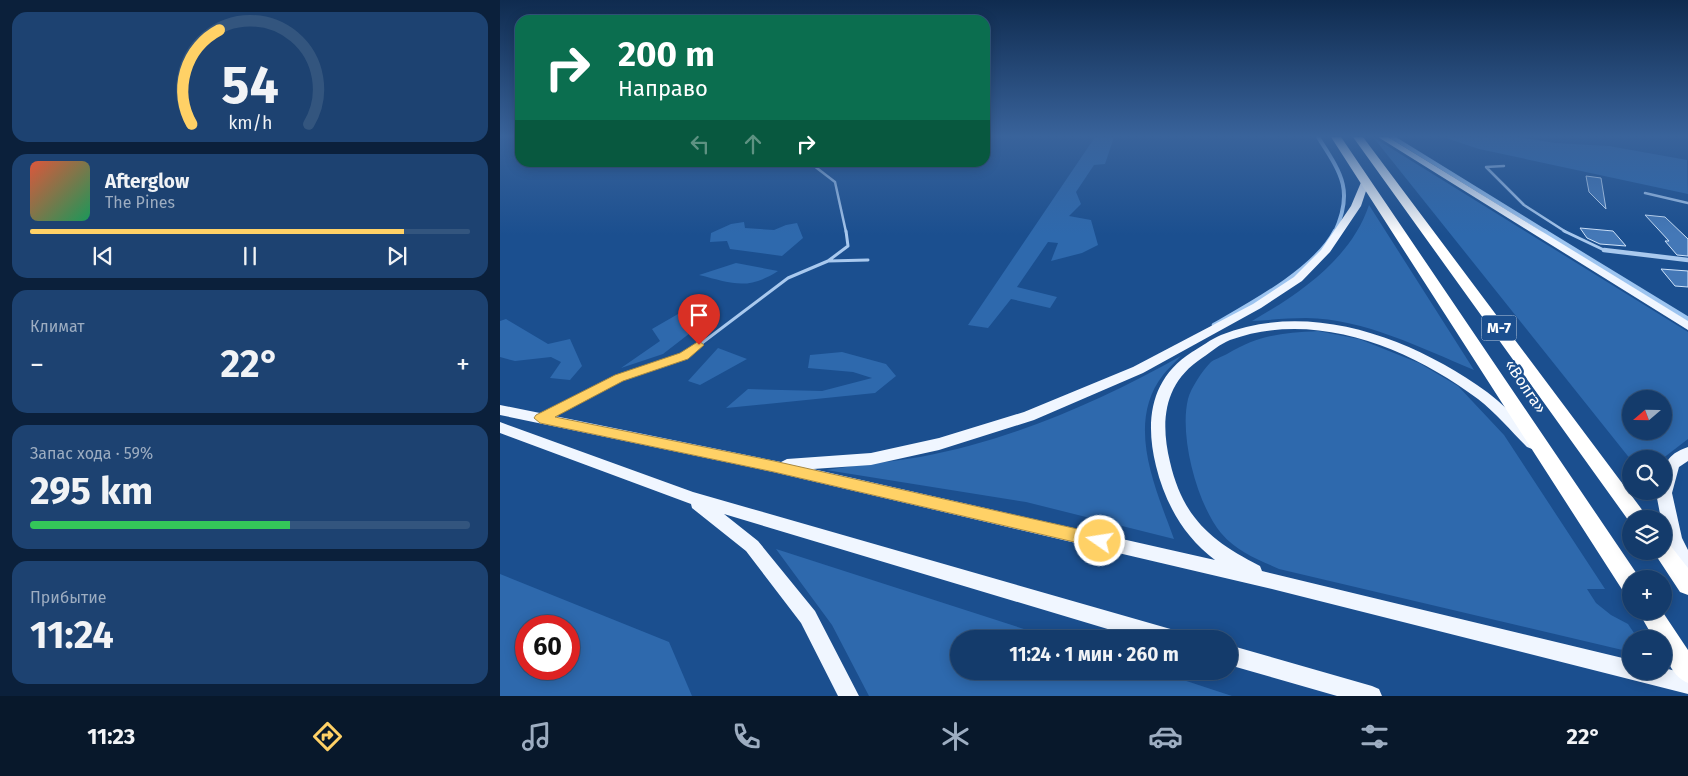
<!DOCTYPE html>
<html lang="ru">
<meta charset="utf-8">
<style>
body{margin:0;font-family:"Fira Sans",sans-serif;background:#1d4271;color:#f1f3f6;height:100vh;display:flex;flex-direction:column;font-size:19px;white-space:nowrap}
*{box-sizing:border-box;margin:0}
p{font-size:16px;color:#9dadc1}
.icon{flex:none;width:28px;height:28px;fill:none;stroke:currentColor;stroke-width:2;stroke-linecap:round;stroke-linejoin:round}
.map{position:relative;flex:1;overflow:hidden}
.details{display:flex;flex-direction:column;gap:12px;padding:12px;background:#0b203b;width:500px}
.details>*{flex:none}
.guide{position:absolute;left:15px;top:15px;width:475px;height:152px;border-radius:15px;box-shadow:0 2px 12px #0003,0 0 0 1px #33557e;background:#0b6e4f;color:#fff;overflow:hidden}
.needle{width:32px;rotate:250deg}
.fabs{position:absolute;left:1122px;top:390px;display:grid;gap:10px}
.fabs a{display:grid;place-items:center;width:50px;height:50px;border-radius:50%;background:#143b6b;box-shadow:0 2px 12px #0003,0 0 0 1px #33557e;font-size:25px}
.speed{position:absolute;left:15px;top:615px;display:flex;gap:10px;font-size:25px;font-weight:700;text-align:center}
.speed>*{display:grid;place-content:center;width:65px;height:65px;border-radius:50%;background:#143b6b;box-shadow:0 2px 12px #0003,0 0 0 1px #33557e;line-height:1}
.speed .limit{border:8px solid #d22;background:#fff;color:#111}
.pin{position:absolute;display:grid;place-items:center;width:42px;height:42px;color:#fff;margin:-51px -21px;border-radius:50% 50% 50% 0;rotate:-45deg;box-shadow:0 0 5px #0007}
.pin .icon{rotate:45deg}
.me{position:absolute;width:55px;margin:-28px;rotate:283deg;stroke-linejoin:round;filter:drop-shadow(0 0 4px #0008)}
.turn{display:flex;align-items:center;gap:18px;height:105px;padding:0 20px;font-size:22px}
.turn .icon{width:65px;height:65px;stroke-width:2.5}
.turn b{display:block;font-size:35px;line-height:42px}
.lanes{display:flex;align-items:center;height:48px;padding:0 20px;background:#0003;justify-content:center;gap:25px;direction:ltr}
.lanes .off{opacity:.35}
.big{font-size:38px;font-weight:700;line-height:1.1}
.details .tile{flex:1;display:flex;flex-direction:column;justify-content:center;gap:8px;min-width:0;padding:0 18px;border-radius:15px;background:#1d4271}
.details .dial{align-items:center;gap:0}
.dial svg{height:130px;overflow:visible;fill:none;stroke:#33557e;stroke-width:7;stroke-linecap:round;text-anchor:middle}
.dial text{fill:#f1f3f6;stroke:none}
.song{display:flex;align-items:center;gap:15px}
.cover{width:60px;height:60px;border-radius:8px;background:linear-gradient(135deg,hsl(10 70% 55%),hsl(150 70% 35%))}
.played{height:5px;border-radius:2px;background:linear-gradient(90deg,#ffd166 85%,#33557e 85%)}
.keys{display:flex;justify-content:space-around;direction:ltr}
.heat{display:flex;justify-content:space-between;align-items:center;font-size:28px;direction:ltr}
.charge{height:8px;border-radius:4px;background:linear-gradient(90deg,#34c759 59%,#33557e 0)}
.trip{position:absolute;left:450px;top:630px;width:288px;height:50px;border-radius:25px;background:#143b6b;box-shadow:0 2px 12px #0003,0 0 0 1px #33557e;font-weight:700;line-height:50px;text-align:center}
.tab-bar{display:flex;height:80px;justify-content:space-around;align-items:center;background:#08182b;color:#9dadc1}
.tab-bar .icon{width:35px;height:35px}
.tab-bar .active{color:#ffd166}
.tab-bar b{font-size:22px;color:#f1f3f6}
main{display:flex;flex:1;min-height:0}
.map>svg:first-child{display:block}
</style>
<main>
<section class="details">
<div class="tile dial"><svg viewBox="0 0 100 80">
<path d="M14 69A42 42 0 1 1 86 69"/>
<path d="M14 69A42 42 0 0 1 31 11" stroke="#ffd166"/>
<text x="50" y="56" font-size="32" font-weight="700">54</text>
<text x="50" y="72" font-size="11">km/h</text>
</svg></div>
<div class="tile">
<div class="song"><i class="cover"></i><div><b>Afterglow</b><p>The Pines</p></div></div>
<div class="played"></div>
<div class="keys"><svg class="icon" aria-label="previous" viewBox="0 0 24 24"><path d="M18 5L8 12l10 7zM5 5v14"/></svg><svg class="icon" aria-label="pause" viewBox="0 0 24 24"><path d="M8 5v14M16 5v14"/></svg><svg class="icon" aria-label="next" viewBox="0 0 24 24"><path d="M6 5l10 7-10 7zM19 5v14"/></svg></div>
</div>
<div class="tile"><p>Климат</p>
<div class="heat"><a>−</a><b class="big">22°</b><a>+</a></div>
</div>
<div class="tile"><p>Запас хода · 59%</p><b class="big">295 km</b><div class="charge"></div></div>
<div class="tile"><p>Прибытие</p><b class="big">11:24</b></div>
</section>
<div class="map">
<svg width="1188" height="696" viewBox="0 0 1188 696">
<rect width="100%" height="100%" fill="#1b4f8f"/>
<!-- green -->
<path fill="#2e69ad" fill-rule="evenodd" d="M 595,137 L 614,137 L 605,164 L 594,165 L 576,192 L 581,204 L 569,216 L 591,220 L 598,245 L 582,253 L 551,261 L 558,243 L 548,242 L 517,287 L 557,297 L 550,308 L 511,299 L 488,328 L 468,325 Z
M 873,137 L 1188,332 L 1188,439 L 1162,459 L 1131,460 ZM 1131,399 L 1164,399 L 1164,431 L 1131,431 Z
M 943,137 L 1017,137 L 1055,143 L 1109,146 L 1187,160 L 1188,194 L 979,149 Z
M 869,205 L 974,370 C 921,348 865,319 806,318 C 788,318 770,320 752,321 C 799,294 851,259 869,205 Z
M 244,222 L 245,228 L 274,230 L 286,225 L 297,223 L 303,238 L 282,256 L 230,249 L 227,241 L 210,242 L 211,233 L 231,224 Z
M 236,263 L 278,271 C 247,291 232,283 199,275 Z
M 178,314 L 203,323 L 163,354 L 121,368 L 160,341 L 152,329 Z
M 6,319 L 48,344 L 70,339 L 82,366 L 70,380 L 50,378 L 61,362 L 51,357 L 15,361 L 0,357 L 0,321 Z
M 818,331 L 859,339 L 919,363 L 958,386 L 1004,435 L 1105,589 L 1087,589 L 1096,603 L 1111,615 L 1128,624 L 1138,639 L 1131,639 L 1131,652 L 779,569 C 757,559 737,552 721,533 C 697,504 679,436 688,399 C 691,388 702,371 710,363 C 714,359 722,357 727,354 C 759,335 781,333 818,331 Z
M 218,348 L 247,359 L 200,385 L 188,381 Z
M 342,352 L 386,364 L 396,376 L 375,393 L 226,408 L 248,389 L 322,391 L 372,378 L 353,372 L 308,368 L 310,355 Z
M 681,356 C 675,362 668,369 663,375 C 625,424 656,489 674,539 L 526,502 L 326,470 C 358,465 389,462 420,457 C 512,440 601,401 681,356 Z
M 276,549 L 555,639 L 459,639 L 459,671 L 656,671 L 732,696 L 369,696 L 332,625 Z
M 0,574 L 169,642 L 192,696 L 0,696 ZM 26,626 L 69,626 L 69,669 L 26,669 Z"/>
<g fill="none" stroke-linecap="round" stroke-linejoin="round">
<!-- stream-far1 -->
<path stroke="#9cc4f0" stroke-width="4" d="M 818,137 C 841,173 854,190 835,232
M 892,137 L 1046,232"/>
<!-- stream -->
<path stroke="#9cc4f0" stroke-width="4.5" d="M 1044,231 L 1188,319
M 714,325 C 751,304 816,269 835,231"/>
</g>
<!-- building -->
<path fill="#4478b7" stroke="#cfe3fa" d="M 1086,176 L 1101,178 L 1106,209 L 1089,192 Z
M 1145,215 L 1165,217 L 1188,239 L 1188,256 L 1177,255 L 1165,241 L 1169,241 Z
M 1080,228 L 1113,231 L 1126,246 L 1100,244 L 1087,238 Z
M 1161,269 L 1188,271 L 1188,287 L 1175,286 Z"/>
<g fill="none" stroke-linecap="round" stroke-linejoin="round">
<!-- lane-far2 -->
<path stroke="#a9c9ee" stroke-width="2.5" d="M 309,162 L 335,182 L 346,232
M 1004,166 L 986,167 L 1024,205 L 1066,232
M 1145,193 L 1188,203"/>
<!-- lane-far1 -->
<path stroke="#a9c9ee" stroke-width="3" d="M 1064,231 L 1104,250
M 328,261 L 348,246 L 346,231
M 190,352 L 288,278 L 328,261 L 368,260"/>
<!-- lane -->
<path stroke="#a9c9ee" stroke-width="4.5" d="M 45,416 L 119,378 L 184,356 L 192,350"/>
<!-- street -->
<path stroke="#a9c9ee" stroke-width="4.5" d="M 1104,250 L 1188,260"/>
<!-- primary -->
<path fill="#f0f6ff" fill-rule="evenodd" d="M 878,137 L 888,137 L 1188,321 L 1188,330 Z
M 862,180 L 869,182 L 861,206 L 830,252 L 802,281 L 761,308 L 643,373 L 534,420 L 439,450 L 371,465 L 313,469 L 715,560 C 684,537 665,503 656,466 C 645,421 650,379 692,352 C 701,347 711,339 721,335 C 811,299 914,339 987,392 C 1006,406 1021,424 1037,439 L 1039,443 L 1037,447 L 1032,449 L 1027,447 C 1011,431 996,413 978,399 C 910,348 815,309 730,340 C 720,344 711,352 702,358 C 664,383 660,421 670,462 C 683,518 711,541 760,566 L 762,571 L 1131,660 L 1131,671 L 1164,671 L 1164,668 L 1188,674 L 1188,694 L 772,589 L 273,472 L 0,415 L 0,405 L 281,462 L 287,459 L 371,453 L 439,438 L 524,412 L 633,367 L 753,304 L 794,277 L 821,250 L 851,206 Z
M 0,422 L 193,492 L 674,630 L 681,632 L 683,639 L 641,639 L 224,514 L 258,541 L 315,611 L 359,696 L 338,696 L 301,623 L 246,551 L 192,508 L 191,504 L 0,433 Z
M 1188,447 L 1188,461 L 1179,467 L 1172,493 L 1182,538 L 1188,550 L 1188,576 L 1182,574 L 1166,539 L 1164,519 L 1161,519 L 1156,493 L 1157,491 L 1164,491 C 1164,468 1162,456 1188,447 Z
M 729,645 L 872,686 L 879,689 L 882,696 L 837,696 L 729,665 Z"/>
<!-- highway -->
<path fill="#fff" fill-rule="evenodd" d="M 831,137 L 841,137 L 1139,577 L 1139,579 L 1131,579 L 1131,594 L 1123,591 Z
M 853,137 L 863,137 L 1149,519 L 1131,519 L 1131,524 Z
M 1164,542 L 1170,545 L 1188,568 L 1188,595 L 1180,592 L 1153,551 L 1164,551 Z
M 1138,611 L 1162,611 L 1188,650 L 1188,683 C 1171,676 1164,656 1164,639 L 1154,639 Z"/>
</g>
<!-- sky -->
<linearGradient id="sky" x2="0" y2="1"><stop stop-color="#0f2b4f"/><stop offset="0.58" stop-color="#39639b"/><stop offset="1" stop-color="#39639b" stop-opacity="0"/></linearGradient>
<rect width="1188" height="235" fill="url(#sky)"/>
<!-- route -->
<path fill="#ffd166" stroke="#a68842" d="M 199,341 L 204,345 L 188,359 L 123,381 L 55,417 L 274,461 L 600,534 L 605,536 L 607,541 L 605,546 L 600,548 L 274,472 L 40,423 L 34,418 L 36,415 L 115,375 L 180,353 Z"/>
<g text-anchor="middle" stroke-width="4.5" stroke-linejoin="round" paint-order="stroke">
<!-- shield labels -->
<rect fill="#1b4f8f" stroke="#bbcadd" stroke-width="1" x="981.5" y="315.5" width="35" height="25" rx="4"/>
<g font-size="15" font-weight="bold" fill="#fff">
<text x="999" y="333">М-7</text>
</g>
<!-- street labels -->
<g font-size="16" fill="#fff" stroke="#1b4f8f">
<text transform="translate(1026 386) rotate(56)" y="6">«Волга»</text>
</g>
</g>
</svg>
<div class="fabs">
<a><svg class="needle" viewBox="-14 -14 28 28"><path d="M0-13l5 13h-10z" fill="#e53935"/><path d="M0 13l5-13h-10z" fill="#9dadc1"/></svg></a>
<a><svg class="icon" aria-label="search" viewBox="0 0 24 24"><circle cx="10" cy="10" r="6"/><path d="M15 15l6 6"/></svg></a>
<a><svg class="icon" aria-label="layers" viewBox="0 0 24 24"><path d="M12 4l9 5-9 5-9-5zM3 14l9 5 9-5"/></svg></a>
<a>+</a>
<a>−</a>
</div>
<div class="speed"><div class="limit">60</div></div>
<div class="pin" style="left:199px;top:345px;background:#d93025"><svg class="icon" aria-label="arrive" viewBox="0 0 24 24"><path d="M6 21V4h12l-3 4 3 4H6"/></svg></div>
<svg class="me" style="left:600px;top:541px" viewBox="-20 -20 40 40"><circle r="17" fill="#ffd166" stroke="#fff" stroke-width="3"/><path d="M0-11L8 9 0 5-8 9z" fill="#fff"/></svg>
<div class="trip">11:24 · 1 мин · 260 m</div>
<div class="guide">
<div class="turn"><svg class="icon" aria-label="right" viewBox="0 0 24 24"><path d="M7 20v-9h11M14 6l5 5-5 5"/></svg><div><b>200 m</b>Направо</div></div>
<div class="lanes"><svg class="icon off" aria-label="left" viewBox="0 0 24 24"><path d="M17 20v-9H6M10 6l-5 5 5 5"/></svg><svg class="icon off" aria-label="ahead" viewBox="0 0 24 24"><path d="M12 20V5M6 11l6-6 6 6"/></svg><svg class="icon" aria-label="right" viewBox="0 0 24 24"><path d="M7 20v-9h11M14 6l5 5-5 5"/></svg></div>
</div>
</div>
</main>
<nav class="tab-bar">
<b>11:23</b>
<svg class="icon active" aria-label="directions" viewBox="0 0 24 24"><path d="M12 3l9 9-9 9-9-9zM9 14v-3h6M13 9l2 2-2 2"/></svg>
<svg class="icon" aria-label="music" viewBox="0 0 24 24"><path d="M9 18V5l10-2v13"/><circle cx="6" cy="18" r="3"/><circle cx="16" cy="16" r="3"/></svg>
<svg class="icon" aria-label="phone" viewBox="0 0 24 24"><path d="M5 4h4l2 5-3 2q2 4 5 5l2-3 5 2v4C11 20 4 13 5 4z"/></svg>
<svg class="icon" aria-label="climate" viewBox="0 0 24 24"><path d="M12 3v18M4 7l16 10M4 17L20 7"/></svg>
<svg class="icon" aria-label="car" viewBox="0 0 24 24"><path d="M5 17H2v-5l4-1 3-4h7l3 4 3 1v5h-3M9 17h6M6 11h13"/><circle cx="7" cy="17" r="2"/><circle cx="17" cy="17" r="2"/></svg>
<svg class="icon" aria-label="filters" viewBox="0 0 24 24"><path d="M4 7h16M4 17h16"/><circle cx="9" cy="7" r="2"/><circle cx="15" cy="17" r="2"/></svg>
<b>22°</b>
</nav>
